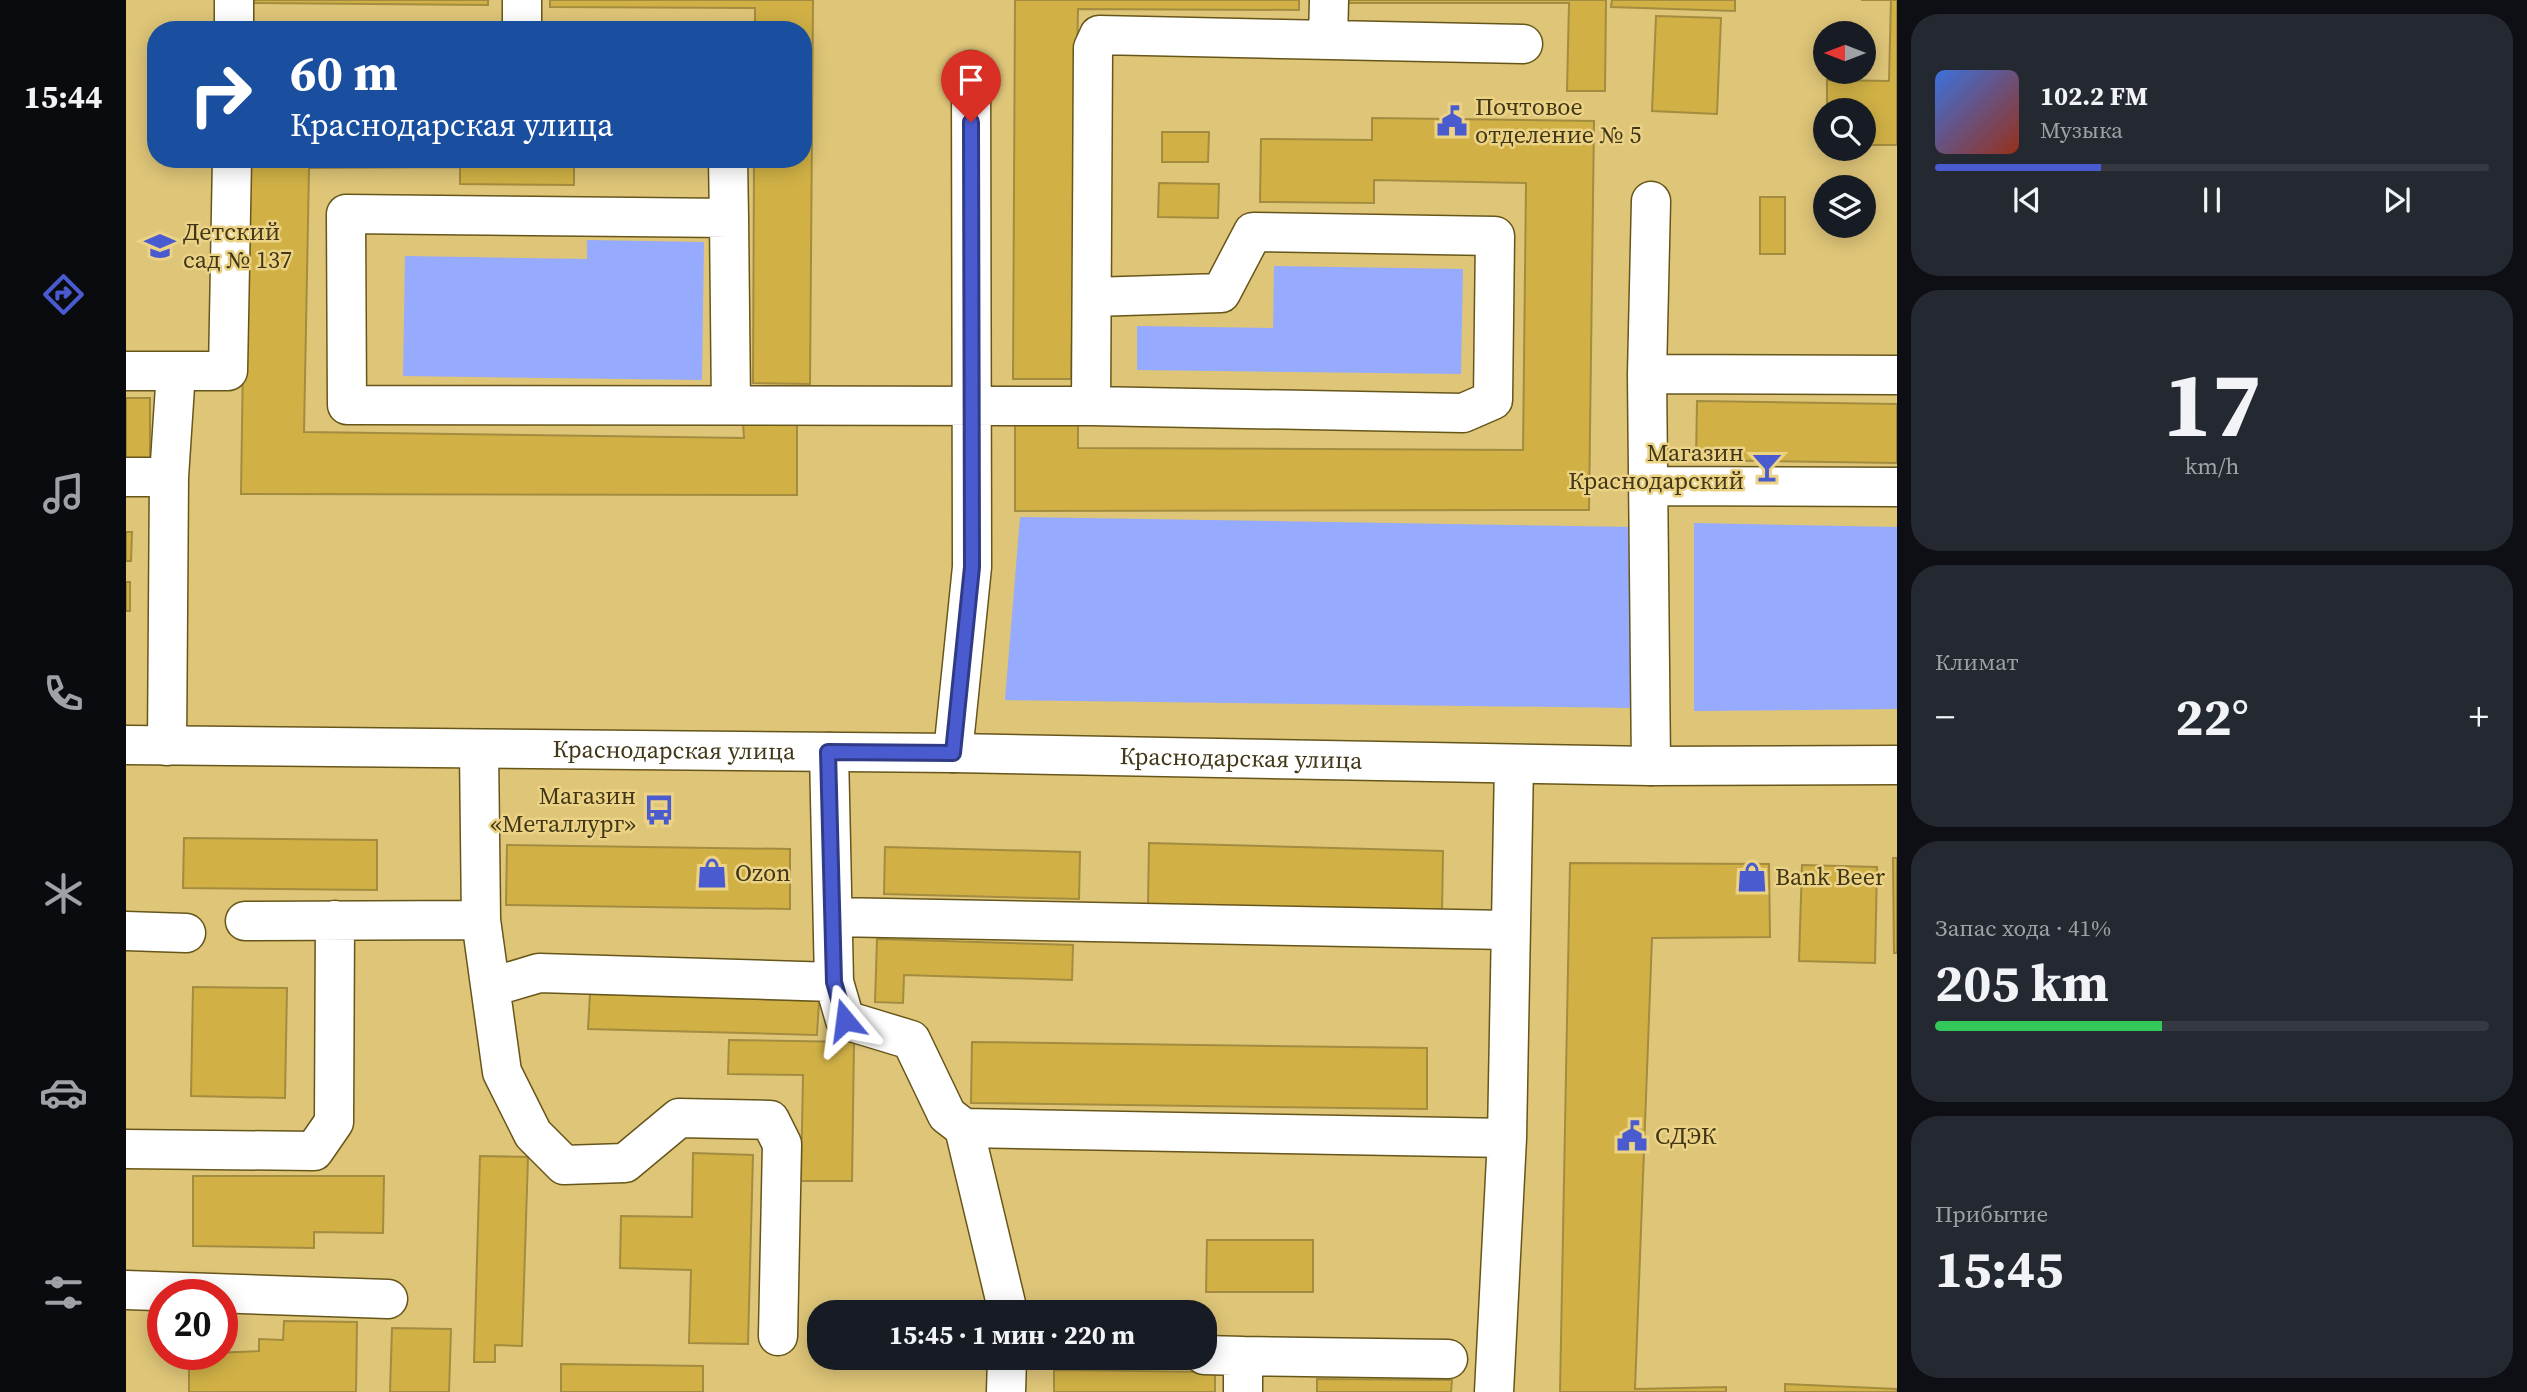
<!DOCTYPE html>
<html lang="ru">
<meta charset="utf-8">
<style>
body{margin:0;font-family:"Source Serif 4",serif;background:#242831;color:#f1f3f6;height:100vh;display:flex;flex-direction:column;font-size:26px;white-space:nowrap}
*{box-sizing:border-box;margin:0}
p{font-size:23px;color:#9ea1a6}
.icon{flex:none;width:38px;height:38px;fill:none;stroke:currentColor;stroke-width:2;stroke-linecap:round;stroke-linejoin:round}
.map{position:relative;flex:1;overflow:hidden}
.drawer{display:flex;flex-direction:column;gap:14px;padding:14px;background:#0d0f14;width:630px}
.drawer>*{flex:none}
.hud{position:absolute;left:21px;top:21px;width:665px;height:147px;border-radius:28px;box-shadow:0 4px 18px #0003;background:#1a4fa0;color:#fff;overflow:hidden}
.needle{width:46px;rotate:270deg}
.fabs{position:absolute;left:1687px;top:21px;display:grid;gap:14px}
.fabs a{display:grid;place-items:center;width:63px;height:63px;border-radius:50%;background:#171b24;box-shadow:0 4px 18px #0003;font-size:35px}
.speed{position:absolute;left:21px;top:1279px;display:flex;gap:14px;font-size:35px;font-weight:700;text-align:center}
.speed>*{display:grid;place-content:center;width:91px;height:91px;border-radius:50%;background:#171b24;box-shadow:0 4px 18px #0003;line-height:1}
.speed .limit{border:10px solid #d22;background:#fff;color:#111}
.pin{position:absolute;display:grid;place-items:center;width:60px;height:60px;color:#fff;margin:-72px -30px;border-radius:50% 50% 50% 0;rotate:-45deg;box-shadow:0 0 7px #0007}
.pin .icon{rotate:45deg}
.me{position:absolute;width:77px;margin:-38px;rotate:344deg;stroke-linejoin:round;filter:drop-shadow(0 0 5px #0008)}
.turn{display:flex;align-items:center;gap:24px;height:147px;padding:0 28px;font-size:32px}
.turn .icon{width:91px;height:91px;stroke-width:2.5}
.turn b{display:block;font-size:49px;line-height:60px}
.big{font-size:52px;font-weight:700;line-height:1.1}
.drawer .widget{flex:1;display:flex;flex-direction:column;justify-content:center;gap:10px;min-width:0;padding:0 24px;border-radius:28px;background:#242831}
.drawer .dial{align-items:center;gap:0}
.dial b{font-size:91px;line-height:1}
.song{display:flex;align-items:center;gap:21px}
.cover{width:84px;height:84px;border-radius:10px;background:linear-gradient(135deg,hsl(220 70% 55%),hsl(10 70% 35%))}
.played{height:7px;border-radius:4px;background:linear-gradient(90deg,#4a5bd0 30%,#363941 30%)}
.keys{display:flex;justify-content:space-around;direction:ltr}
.heat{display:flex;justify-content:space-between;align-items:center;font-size:38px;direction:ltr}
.charge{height:10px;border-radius:5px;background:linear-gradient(90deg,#34c759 41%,#363941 0)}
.trip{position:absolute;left:681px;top:1300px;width:410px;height:70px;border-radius:28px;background:#171b24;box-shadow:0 4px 18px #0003;font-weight:700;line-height:70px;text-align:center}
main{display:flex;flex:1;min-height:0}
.menu{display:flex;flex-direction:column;width:126px;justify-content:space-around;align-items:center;background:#090b0e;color:#9ea1a6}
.menu .icon{width:49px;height:49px}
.menu .current{color:#4a5bd0}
.menu b{font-size:32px;color:#f1f3f6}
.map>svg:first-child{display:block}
</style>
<main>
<nav class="menu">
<b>15:44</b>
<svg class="icon current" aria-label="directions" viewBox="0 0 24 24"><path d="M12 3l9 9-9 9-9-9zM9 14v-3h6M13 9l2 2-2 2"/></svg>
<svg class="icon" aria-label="music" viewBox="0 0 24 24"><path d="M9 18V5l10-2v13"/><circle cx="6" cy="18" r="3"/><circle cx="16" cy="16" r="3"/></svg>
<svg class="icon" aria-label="phone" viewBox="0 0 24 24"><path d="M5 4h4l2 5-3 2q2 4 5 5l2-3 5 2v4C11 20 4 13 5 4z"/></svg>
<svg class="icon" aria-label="climate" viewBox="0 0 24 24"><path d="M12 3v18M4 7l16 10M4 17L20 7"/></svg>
<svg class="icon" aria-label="car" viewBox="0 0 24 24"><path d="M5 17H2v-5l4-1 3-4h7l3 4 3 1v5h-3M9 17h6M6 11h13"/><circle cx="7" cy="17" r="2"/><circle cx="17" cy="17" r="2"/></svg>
<svg class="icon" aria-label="filters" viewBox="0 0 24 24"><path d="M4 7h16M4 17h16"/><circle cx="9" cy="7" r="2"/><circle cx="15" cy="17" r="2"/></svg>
</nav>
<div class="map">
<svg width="1771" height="1392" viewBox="0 0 1771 1392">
<rect width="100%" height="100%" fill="#dec578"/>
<!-- green -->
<path fill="#96abfd" d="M 461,240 L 578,242 L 576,380 L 277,376 L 279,256 L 461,259 Z
M 1148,266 L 1337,269 L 1335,374 L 1011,370 L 1011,326 L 1147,328 Z
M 894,517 L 1507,527 L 1506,708 L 879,700 Z
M 1568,523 L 1771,527 L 1771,709 L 1568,711 Z"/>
<!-- building -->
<path fill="#d1b146" stroke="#a38c3f" stroke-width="2" d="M 126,0 L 362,0 L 362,5 L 126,3 Z
M 424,0 L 687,0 L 684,384 L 627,383 L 628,159 L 677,159 L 677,30 L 629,30 L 629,8 L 424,7 Z
M 889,0 L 1173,0 L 1173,10 L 952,9 L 945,379 L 887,379 Z
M 1222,0 L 1480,0 L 1479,91 L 1441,91 L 1443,3 L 1222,3 Z
M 1486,0 L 1609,0 L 1609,11 L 1485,7 Z
M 1735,0 L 1771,0 L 1771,145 L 1738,145 L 1738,110 L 1701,110 L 1701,80 L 1763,81 L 1765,0 Z
M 1530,16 L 1595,18 L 1591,114 L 1526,111 Z
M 1246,118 L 1468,121 L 1463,510 L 889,511 L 889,424 L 952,425 L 952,448 L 1397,450 L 1400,183 L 1248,180 L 1248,203 L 1134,202 L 1135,139 L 1246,140 Z
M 1036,132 L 1083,132 L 1082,162 L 1036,162 Z
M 120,159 L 448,159 L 448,185 L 334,184 L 334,167 L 183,168 L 178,432 L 618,438 L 617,422 L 671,422 L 671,495 L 115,494 Z
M 1033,183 L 1093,184 L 1092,218 L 1032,217 Z
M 1634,197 L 1659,197 L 1659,254 L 1634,254 Z
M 0,398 L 24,398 L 24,460 L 0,460 Z
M 1571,401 L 1771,404 L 1771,463 L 1570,460 Z
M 0,532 L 6,532 L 5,561 L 0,561 Z
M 0,582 L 4,582 L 4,611 L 0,611 Z
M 58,838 L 251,840 L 251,890 L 57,888 Z
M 1023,843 L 1317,851 L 1316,913 L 1022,905 Z
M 381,845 L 664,849 L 664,909 L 380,905 Z
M 759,847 L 954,852 L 953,899 L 758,894 Z
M 1767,858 L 1771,858 L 1771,953 L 1768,953 Z
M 1444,863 L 1643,864 L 1644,937 L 1526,938 L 1509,1389 L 1600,1387 L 1600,1392 L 1434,1392 Z
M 1676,865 L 1751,867 L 1749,963 L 1673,961 Z
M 751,939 L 947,945 L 946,980 L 778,975 L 777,1003 L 749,1002 Z
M 67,987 L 161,988 L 159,1098 L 65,1096 Z
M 464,994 L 693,1001 L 691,1035 L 462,1029 Z
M 603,1040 L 728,1042 L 726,1181 L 675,1181 L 677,1075 L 602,1074 Z
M 846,1042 L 1301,1048 L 1301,1109 L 845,1103 Z
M 567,1153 L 627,1155 L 622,1344 L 563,1343 L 565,1270 L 494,1268 L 495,1216 L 566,1217 Z
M 354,1156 L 402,1157 L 396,1346 L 369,1345 L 369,1362 L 348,1362 Z
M 67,1176 L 258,1176 L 257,1233 L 188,1232 L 188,1248 L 67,1246 Z
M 1081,1240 L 1187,1240 L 1187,1292 L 1080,1292 Z
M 158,1321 L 231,1322 L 230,1392 L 63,1392 L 63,1354 L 133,1351 L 133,1339 L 157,1340 Z
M 266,1328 L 325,1329 L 323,1392 L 264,1392 Z
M 435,1364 L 577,1366 L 577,1392 L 435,1392 Z
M 928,1370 L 1089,1372 L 1089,1392 L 928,1392 Z
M 1191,1379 L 1326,1380 L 1325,1392 L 1191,1392 Z
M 1659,1384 L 1771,1389 L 1771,1392 L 1659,1392 Z"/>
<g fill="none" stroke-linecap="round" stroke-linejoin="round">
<!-- minor casing -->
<g stroke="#67561a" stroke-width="41">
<path id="minor" d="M 108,0 L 108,30
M 396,0 L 396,30
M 1202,40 L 1203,0
M 602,159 L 603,218
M 0,371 L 75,371
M 1521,374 L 1525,201
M 605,405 L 603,218 L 220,214 L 221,405 L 965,406 L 1337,413 L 1367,400 L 1369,236 L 1127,232 L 1095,293 L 966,297
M 965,406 L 967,48 L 973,35 L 1397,44
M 0,477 L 43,477
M 1522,486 L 1771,487
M 41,746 L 43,477 L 50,371 L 102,371 L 106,159
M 353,749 L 355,920 L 376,1072 L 407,1134 L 438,1165 L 499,1163 L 553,1118 L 644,1120 L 656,1144 L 652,1336
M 703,752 L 708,982 L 719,1020 L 785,1040 L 821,1115 L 838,1128 L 1381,1138
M 827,753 L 846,567 L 845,70
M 1525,766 L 1521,374 L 1771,375
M 707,917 L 1382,930
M 119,921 L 355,920
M 0,931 L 60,933
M 366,987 L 413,973 L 708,982
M 838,1128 L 882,1312
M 0,1149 L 188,1151 L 208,1122 L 209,920
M 0,1290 L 262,1299
M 1078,1355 L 1117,1356 L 1117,1392
M 1117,1356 L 1322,1359
M 880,1392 L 881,1358
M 1368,1392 L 1381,1138 L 1388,764"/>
</g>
<!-- major casing -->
<g stroke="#67561a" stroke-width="41">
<g id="major">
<path id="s1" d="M 0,745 L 827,753 L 1525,766 L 1771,765"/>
</g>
</g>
<!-- minor -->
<use href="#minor" stroke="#fff" stroke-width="38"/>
<!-- major -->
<use href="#major" stroke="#fff" stroke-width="38"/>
</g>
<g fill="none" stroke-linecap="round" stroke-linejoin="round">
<!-- route casing -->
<g stroke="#303b87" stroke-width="18">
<path id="route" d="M 719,1020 L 708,982 L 702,752 L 827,753 L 846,567 L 845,122"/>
</g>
<!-- route -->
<use href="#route" stroke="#4a5bd0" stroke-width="12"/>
</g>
<!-- icons -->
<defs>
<g id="civic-bare" transform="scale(2.415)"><path d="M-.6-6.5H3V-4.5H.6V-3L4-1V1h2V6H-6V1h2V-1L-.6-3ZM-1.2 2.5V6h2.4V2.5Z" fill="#4a5bd0" stroke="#ebd285" stroke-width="2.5" paint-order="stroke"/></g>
<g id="school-bare" transform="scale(2.415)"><path d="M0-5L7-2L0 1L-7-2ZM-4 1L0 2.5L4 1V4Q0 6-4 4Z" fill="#4a5bd0" stroke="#ebd285" stroke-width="2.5" paint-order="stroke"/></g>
<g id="bar-bare" transform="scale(2.415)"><path d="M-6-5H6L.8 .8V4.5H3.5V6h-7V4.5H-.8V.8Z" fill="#4a5bd0" stroke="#ebd285" stroke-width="2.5" paint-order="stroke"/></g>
<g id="bus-bare" transform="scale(2.415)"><path d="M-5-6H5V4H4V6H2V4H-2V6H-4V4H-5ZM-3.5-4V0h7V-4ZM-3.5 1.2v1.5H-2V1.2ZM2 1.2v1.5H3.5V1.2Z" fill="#4a5bd0" stroke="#ebd285" stroke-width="2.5" paint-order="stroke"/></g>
<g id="shop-bare" transform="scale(2.415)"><path d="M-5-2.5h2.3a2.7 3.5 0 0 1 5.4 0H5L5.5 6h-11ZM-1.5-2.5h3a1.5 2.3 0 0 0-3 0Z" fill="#4a5bd0" stroke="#ebd285" stroke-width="2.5" paint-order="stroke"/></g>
</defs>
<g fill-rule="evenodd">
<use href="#civic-bare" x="1326" y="121"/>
<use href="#school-bare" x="34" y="246"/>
<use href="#bar-bare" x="1641" y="467"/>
<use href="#bus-bare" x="533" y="810"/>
<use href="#shop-bare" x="586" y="873"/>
<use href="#shop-bare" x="1626" y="877"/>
<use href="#civic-bare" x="1506" y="1136"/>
</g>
<g text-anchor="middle" stroke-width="5" stroke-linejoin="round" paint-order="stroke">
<!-- poi labels -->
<g font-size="24" fill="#413717" stroke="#ebd285" text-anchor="start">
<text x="1349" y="115">Почтовое<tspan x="1349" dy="28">отделение № 5</tspan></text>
<text x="57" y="240">Детский<tspan x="57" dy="28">сад № 137</tspan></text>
<text x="1618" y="461" text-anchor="end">Магазин<tspan x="1618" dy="28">Краснодарский</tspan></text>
<text x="510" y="804" text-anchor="end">Магазин<tspan x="510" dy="28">«Металлург»</tspan></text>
<text x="609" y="881">Ozon</text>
<text x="1649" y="885">Bank Beer</text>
<text x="1529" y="1144">СДЭК</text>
</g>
<!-- street labels -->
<g font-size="24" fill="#413717" stroke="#ebd285">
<text dy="8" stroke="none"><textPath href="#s1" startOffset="548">Краснодарская улица</textPath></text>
<text dy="8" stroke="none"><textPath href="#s1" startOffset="1115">Краснодарская улица</textPath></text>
</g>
</g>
</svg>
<div class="fabs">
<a><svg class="needle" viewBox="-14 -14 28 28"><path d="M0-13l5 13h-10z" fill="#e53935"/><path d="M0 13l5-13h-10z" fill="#9ea1a6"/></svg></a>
<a><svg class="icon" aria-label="search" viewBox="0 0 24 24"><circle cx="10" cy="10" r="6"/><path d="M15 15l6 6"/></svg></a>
<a><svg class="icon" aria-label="layers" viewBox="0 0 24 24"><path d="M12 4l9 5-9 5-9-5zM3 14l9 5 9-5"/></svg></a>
</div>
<div class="speed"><div class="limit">20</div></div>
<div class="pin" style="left:845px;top:122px;background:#d93025"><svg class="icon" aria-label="arrive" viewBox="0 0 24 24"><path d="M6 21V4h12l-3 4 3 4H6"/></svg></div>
<svg class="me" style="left:719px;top:1020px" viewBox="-20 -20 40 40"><path d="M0-17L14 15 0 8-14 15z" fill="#4a5bd0" stroke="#fff" stroke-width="4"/></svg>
<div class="trip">15:45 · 1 мин · 220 m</div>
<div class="hud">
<div class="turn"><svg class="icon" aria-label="right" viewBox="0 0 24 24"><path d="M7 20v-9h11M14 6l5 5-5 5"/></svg><div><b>60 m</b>Краснодарская улица</div></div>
</div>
</div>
<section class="drawer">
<div class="widget">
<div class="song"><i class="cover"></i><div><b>102.2 FM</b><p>Музыка</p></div></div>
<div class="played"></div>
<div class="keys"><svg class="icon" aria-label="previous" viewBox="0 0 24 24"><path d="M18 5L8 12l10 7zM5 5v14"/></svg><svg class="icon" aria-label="pause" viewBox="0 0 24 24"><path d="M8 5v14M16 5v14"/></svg><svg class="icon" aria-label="next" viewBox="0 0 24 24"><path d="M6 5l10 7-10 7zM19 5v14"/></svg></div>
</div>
<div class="widget dial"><b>17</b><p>km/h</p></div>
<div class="widget"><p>Климат</p>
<div class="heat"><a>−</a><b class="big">22°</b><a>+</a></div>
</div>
<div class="widget"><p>Запас хода · 41%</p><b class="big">205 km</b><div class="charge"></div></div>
<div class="widget"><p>Прибытие</p><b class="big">15:45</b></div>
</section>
</main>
